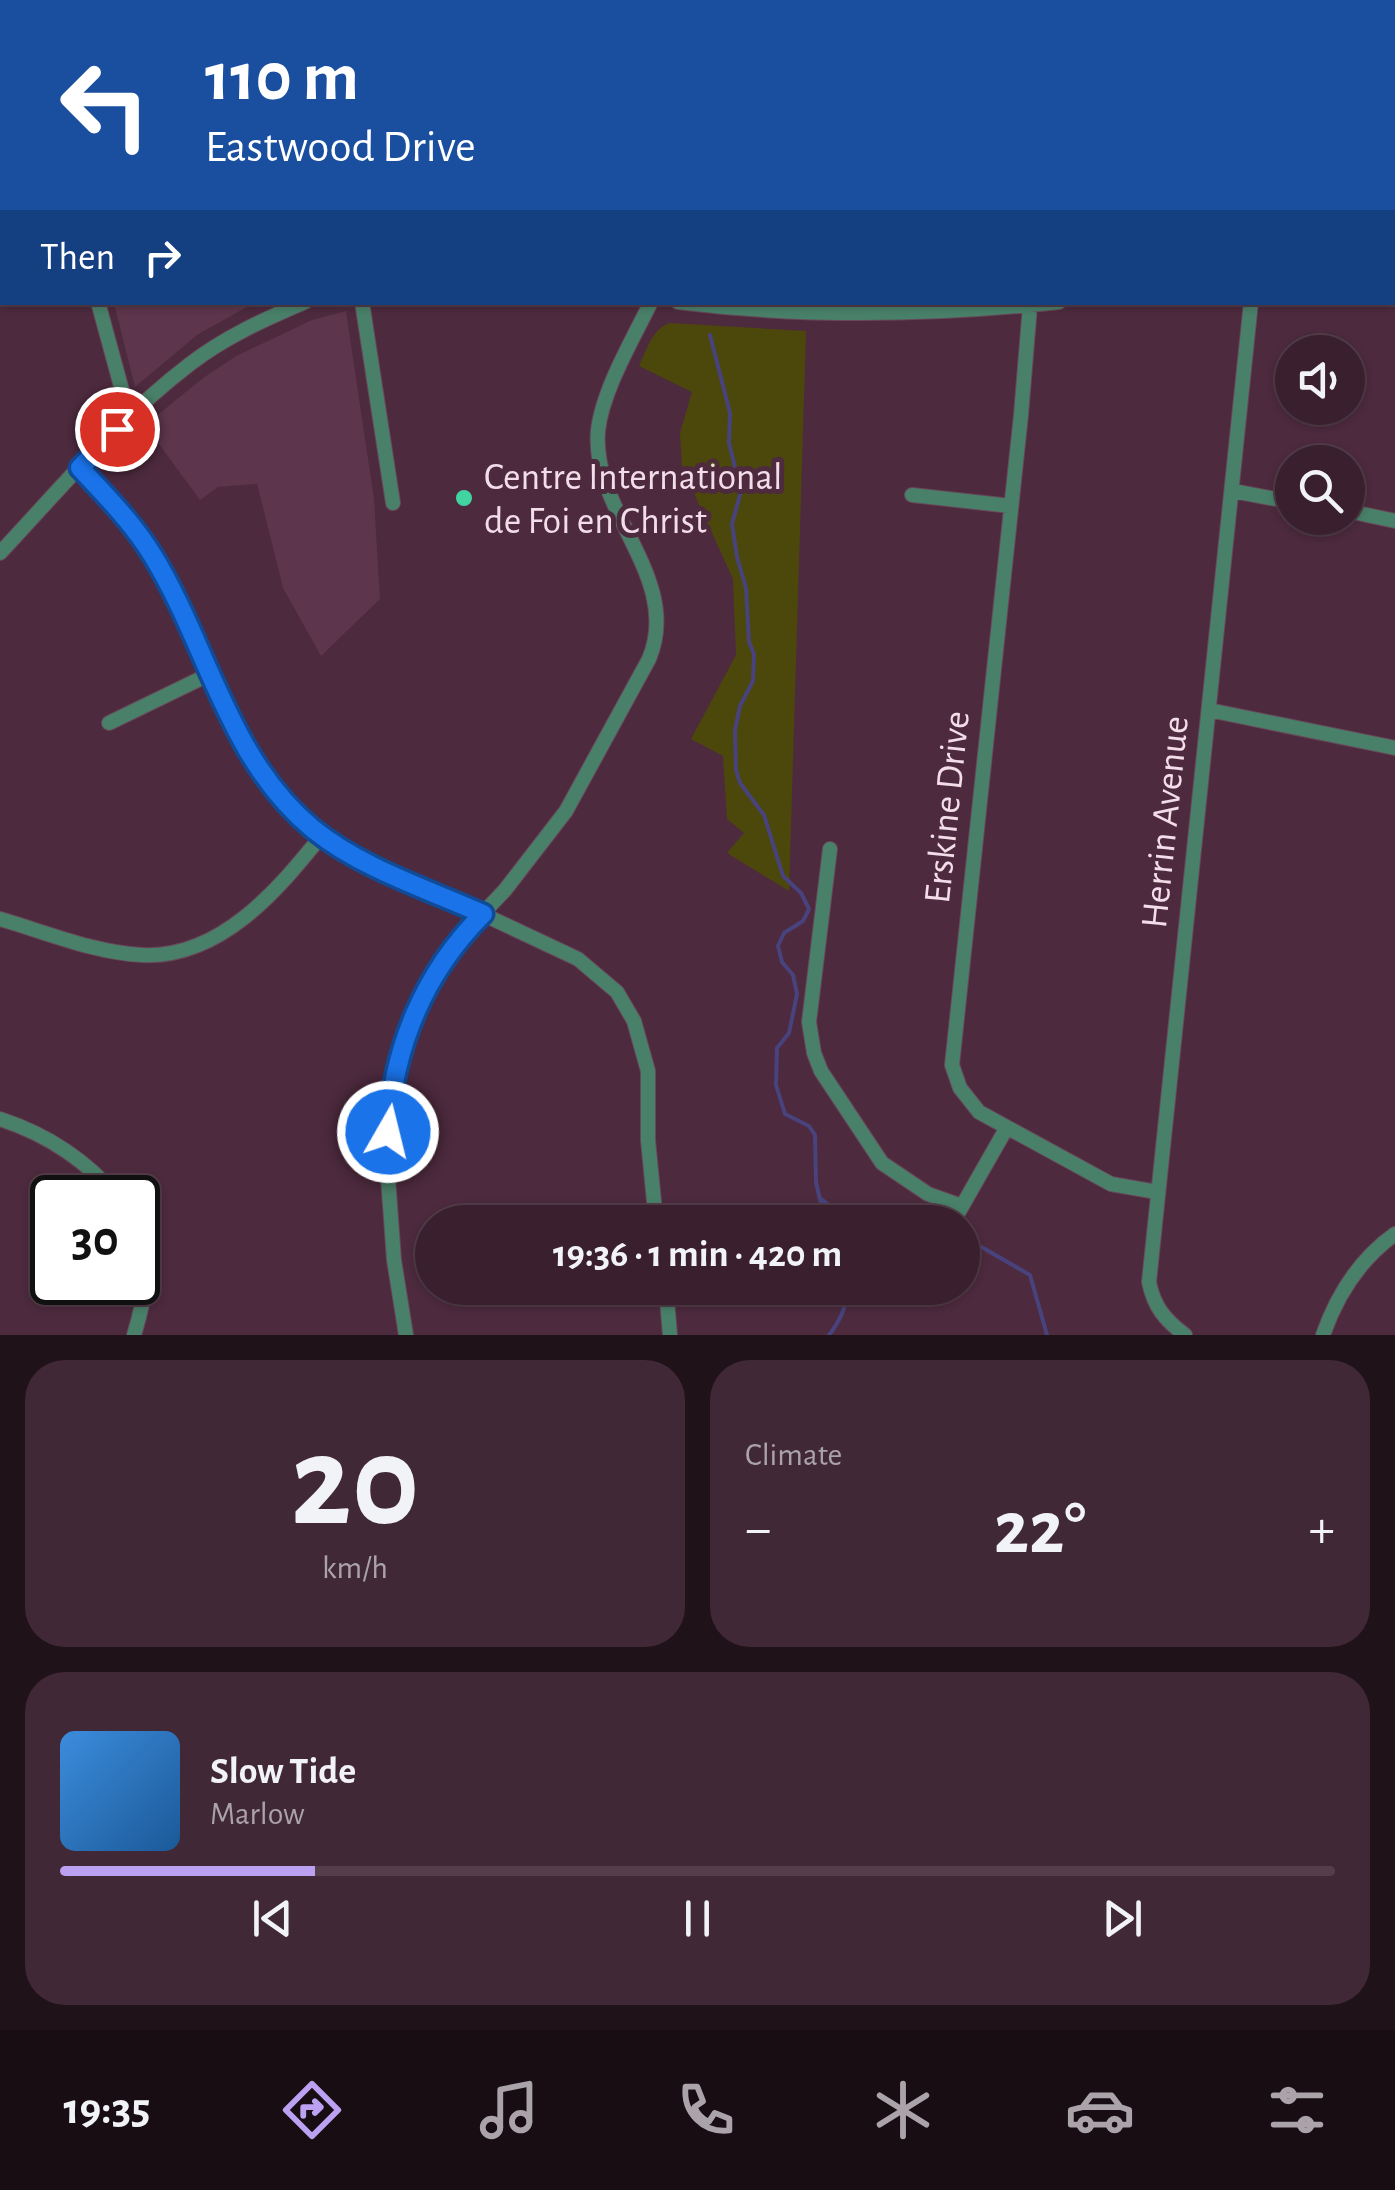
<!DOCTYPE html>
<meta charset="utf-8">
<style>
body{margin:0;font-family:"Alegreya Sans",sans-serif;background:#412836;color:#f1f3f6;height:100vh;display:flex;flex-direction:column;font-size:38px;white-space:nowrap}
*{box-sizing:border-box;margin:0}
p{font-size:32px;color:#aba3aa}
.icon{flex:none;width:55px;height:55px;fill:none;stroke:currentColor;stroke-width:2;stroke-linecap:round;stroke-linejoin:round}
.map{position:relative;height:1335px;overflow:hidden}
.sheet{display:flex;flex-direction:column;gap:25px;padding:25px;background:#201219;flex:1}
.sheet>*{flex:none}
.guide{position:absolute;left:0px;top:0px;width:1395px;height:305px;box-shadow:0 2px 8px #0004,0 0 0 2px #543e4a;background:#1a4fa0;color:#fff;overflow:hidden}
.fabs{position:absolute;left:1275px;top:335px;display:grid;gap:20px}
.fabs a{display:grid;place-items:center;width:90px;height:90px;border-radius:50%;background:#3a202e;box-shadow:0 2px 8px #0004,0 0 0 2px #543e4a;font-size:50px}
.speed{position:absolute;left:30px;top:1175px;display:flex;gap:20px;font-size:50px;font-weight:700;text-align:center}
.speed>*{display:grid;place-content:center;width:130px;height:130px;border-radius:50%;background:#3a202e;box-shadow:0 2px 8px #0004,0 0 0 2px #543e4a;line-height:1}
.speed .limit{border:5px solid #111;border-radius:15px;background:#fff;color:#111}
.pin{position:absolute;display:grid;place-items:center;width:85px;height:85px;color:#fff;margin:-42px;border:5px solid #fff;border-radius:50%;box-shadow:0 2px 10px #0007}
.me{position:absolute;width:110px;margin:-55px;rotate:8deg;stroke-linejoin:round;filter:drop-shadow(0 0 8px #0008)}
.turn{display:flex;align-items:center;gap:35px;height:210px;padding:0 40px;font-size:45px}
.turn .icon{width:130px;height:130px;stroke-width:2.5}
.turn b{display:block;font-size:70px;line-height:85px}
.then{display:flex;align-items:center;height:95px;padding:0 40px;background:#0003;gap:20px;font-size:38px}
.big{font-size:75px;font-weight:600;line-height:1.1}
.sheet .widget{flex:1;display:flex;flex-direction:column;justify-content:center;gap:15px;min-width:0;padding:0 35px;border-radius:40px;background:#412836}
.sheet .dial{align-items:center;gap:0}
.dial b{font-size:130px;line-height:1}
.song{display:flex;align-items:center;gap:30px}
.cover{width:120px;height:120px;border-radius:15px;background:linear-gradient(135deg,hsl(210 70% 55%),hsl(210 70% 35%))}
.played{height:10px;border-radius:5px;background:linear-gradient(90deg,#bca0f2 20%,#543e4a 20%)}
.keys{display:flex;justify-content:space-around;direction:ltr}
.heat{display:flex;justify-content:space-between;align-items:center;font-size:55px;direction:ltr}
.sheet .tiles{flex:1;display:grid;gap:25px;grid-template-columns:1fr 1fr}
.widget:last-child{grid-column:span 2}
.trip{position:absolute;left:415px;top:1205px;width:565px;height:100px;border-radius:50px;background:#3a202e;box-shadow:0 2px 8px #0004,0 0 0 2px #543e4a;font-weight:600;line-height:100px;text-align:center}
.tab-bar{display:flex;height:160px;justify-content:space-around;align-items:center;background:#170d12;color:#aba3aa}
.tab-bar .icon{width:70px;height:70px}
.tab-bar .on{color:#bca0f2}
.tab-bar b{font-size:45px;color:#f1f3f6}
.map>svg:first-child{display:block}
</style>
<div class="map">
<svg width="1395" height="1335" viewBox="0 0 1395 1335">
<rect width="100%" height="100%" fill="#4d2a3e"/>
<!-- built -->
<path fill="#5d354c" d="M 35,0 L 414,0 L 422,2 L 36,2 Z
M 114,303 L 114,302 L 254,303 L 197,335 L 135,387 Z
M 346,311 L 374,499 L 380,599 L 321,656 L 283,588 L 257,484 L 218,487 L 200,500 L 145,425 L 203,378 L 236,356 L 312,320 Z"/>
<!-- green -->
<path fill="#4c480c" d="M 670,323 L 806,331 L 789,891 L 727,853 L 744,833 L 727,819 L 723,756 L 691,739 L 736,655 L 733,579 L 682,467 L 680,433 L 692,392 L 639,366 C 647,349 652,329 670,323 Z"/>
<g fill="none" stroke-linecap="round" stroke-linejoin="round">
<!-- stream -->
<path stroke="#48437d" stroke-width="4" d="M 1392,235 L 1395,236
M 710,335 L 730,413 L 729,443 L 741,491 L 732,524 L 737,557 L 746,588 L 749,642 L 754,654 L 753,681 L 740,706 L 735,730 L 736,770 L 740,783 L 764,815 L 783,876 L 801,893 L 809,909 L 803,921 L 784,933 L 778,946 L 782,962 L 793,975 L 797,994 L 789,1033 L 777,1048 L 776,1085 L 785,1114 L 809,1126 L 815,1135 L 816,1182 L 825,1222
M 820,1198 L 851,1222
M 861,1222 L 897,1209 L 930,1222
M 971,1241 L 1030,1275 L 1047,1335
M 829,1335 C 840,1321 848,1306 846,1288"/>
<!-- minor casing -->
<g stroke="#684759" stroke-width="16">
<path id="minor" d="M 19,0 L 20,2
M 468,0 L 475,2
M 710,2 L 720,0
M 1203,2 L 1206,0
M 1392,105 L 1395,106
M 1392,293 L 1395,293
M 0,298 L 2,298
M 98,302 L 129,416
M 362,302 L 393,503
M 678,302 C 806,318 931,316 1059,302
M 1030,306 L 1021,415 L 952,1065 L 960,1088 L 979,1112 L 1111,1184 L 1157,1192
M 80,468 L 120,510 L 153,555 L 250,755 L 284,802 L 340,847 L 578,959 L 617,992 L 634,1021 L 648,1071 L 648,1140 L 656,1222
M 1233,491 L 1292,502
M 912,495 L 1011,506
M 1348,511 L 1395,521
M 0,553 C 61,488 119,418 190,364 C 225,337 265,319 305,302
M 1209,710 L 1395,748
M 109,723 L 210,674
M 830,849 L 809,1022 L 814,1053 L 821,1071 L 882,1163 L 928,1194 L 962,1206
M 0,919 C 45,932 95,953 142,955 C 220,959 278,890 322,835
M 0,1119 C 46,1134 87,1161 118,1198
M 953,1222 L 1006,1129
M 666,1288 L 670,1335
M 134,1335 C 145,1299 151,1268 138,1232
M 406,1335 L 394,1260 L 387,1164 L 391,1102 L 408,1028 L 423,994 L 467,930 L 505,890 L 566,811 L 649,659 C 683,578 591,512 598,431 C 602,391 633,339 651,302
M 1185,1335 C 1165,1320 1154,1307 1149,1282 L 1251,302
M 1323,1335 C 1337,1295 1360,1259 1395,1234"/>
</g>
<!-- minor -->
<use href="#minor" stroke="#498069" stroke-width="14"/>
</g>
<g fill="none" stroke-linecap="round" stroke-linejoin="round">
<!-- route casing -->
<g stroke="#114b97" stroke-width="25">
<path id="route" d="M 117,429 L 80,468 C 106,496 133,523 153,556 C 208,646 228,759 313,829 C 361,868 427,889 483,914 C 424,973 393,1048 388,1132"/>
</g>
<!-- route -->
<use href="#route" stroke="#1a73e8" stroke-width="18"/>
</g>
<!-- markers -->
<circle fill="#42d4a0" stroke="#4d2a3e" stroke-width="4" cx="464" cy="498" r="10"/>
<g text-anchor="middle" stroke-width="10" stroke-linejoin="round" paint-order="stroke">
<!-- poi labels -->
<g font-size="38" fill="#f3dde8" stroke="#4d2a3e" text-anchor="start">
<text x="484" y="489">Centre International<tspan x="484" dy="44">de Foi en Christ</tspan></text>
</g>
<!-- street labels -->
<g font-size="38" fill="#f3dde8" stroke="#4d2a3e">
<text transform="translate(946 807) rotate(-84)" y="13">Erskine Drive</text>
<text transform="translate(1164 822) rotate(-84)" y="13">Herrin Avenue</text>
</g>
</g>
</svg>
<div class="fabs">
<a><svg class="icon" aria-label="sound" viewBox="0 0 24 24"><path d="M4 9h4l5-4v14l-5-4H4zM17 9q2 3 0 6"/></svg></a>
<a><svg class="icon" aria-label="search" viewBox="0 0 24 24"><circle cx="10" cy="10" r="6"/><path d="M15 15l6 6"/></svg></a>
</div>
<div class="speed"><div class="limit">30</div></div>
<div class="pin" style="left:117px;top:429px;background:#d93025"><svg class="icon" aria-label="arrive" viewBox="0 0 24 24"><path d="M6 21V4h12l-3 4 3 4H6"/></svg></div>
<svg class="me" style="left:388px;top:1132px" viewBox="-20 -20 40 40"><circle r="17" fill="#1a73e8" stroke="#fff" stroke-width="3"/><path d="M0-11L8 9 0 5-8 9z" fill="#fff"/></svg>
<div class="trip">19:36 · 1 min · 420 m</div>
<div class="guide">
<div class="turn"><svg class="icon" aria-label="left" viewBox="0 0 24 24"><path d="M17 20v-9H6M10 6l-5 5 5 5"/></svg><div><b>110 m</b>Eastwood Drive</div></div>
<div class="then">Then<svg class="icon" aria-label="right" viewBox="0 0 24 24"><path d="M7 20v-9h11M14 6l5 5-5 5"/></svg></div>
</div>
</div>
<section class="sheet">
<div class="tiles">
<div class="widget dial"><b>20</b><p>km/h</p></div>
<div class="widget"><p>Climate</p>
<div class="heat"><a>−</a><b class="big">22°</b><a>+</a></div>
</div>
<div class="widget">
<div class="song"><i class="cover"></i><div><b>Slow Tide</b><p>Marlow</p></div></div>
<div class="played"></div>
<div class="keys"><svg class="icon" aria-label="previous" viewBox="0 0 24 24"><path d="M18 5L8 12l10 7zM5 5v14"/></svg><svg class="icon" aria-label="pause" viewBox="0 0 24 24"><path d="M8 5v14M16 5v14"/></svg><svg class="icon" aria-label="next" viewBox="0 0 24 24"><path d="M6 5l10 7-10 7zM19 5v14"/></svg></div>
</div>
</div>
</section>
<nav class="tab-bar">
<b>19:35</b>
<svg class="icon on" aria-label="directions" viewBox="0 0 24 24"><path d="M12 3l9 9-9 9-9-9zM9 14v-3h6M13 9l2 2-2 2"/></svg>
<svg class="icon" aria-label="music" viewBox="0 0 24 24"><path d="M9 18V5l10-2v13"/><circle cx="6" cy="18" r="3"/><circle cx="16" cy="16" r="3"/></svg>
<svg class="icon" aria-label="phone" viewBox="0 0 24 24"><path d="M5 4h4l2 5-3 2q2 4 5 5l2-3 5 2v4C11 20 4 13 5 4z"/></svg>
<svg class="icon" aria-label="climate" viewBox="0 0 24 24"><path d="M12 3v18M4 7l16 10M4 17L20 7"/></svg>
<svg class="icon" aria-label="car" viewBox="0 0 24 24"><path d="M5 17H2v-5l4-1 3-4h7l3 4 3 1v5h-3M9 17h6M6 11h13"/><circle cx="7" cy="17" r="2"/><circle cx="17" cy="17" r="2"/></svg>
<svg class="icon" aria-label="filters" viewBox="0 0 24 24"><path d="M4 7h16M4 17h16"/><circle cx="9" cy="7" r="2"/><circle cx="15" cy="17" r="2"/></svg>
</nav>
